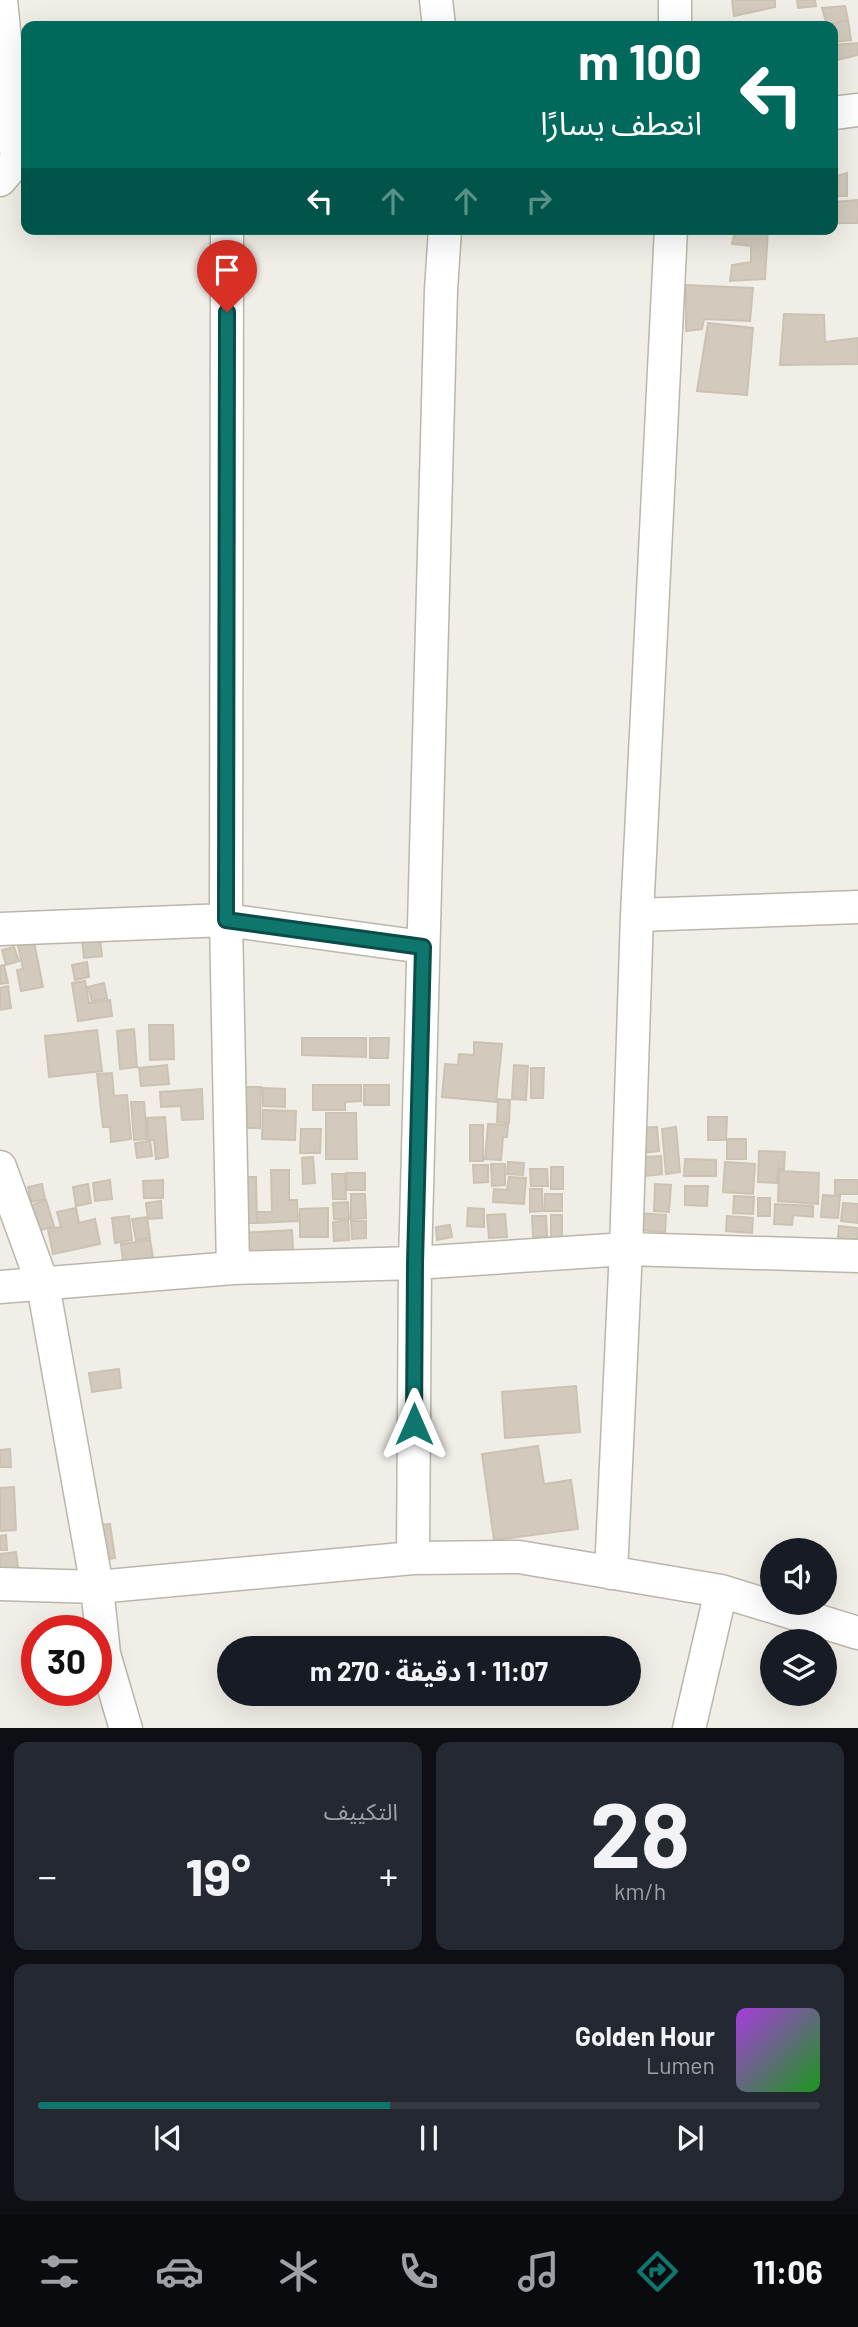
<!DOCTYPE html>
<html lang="ar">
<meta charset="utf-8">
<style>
body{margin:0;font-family:Barlow,"Noto Sans Arabic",sans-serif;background:#242831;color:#f1f3f6;direction:rtl;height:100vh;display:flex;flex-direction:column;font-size:26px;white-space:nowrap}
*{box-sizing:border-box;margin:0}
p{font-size:23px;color:#9ea1a6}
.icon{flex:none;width:38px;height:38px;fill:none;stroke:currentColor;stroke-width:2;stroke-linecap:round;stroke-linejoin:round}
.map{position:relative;height:1728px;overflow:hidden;direction:ltr}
.sheet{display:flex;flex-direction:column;gap:14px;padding:14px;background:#0d0f14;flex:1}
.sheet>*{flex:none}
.banner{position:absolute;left:21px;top:21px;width:817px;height:214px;border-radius:14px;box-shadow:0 7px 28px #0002;direction:rtl;background:#00695c;color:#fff;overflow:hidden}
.fabs{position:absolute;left:760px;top:1538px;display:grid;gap:14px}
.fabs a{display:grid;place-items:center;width:77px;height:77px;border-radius:50%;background:#171b24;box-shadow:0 7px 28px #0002;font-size:35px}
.speed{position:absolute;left:21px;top:1615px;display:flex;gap:14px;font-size:35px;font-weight:700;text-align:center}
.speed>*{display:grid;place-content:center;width:91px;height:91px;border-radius:50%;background:#171b24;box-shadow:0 7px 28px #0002;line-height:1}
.speed .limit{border:10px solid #d22;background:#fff;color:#111}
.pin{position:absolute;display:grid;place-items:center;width:60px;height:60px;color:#fff;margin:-72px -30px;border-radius:50% 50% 50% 0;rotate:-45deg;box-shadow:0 0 7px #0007}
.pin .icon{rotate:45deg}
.me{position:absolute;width:77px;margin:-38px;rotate:0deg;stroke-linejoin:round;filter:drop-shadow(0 0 5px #0008)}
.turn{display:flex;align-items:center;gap:24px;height:147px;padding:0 21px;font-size:32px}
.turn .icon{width:91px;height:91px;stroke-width:2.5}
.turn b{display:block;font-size:49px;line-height:60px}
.lanes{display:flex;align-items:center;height:66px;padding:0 21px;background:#0003;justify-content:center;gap:35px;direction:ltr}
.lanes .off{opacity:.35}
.big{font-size:52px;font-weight:700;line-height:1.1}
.sheet .tile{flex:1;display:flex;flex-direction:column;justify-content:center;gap:10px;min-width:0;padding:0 24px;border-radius:14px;background:#242831}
.sheet .dial{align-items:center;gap:0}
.dial b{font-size:91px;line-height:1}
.song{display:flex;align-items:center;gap:21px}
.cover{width:84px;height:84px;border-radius:10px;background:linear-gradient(135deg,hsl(280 70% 55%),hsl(120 70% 35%))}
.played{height:7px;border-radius:4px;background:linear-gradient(90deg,#0f766e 45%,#363941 45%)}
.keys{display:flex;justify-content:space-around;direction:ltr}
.heat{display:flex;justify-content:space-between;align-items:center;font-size:38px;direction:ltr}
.sheet .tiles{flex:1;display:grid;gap:14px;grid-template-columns:1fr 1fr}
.tile:last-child{grid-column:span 2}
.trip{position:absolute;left:217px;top:1636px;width:424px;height:70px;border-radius:35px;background:#171b24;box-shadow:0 7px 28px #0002;font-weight:700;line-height:70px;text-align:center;direction:rtl}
.menu{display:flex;height:112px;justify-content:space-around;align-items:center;background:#090b0e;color:#9ea1a6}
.menu .icon{width:49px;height:49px}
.menu .current{color:#0f766e}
.menu b{font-size:32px;color:#f1f3f6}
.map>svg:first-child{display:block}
</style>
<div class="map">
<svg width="858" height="1729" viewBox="0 0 858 1729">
<rect width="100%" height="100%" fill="#f1eee7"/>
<!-- building -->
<path fill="#d1cabd" stroke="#cbc2b2" stroke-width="2" d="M 732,0 L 775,0 L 775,7 L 734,16 Z
M 797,0 L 815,0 L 816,6 L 798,8 Z
M 845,6 L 848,20 L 827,25 L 822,8 Z
M 848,20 L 851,40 L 833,42 L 833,26 L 827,25 Z
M 858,43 L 858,55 L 833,61 L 833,45 Z
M 847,173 L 847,196 L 833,196 L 833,177 Z
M 858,200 L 858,223 L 833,223 L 833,202 Z
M 748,229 L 768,229 L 765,279 L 730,281 L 732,265 L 751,262 L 751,246 L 732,244 L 734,236 Z
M 686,285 L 753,288 L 750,321 L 704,319 L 702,329 L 686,331 Z
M 784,314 L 824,315 L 825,342 L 858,338 L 858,364 L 780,365 Z
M 708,323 L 753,328 L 747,395 L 697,391 Z
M 100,938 L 102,956 L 84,958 L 82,940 Z
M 34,942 L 43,987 L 21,991 L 17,970 L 23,969 L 18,945 Z
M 14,947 L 19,961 L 6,965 L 2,950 Z
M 87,962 L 89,977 L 75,980 L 72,965 Z
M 4,965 L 8,983 L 0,984 L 0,966 Z
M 85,981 L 89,1003 L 110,1000 L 112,1016 L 78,1021 L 72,983 Z
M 104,983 L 107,998 L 92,1001 L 88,987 Z
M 8,986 L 11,1008 L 0,1010 L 0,988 Z
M 149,1025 L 173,1025 L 174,1059 L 150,1060 Z
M 134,1029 L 137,1067 L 120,1069 L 117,1031 Z
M 97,1030 L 102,1071 L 49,1077 L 45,1036 Z
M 302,1038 L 366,1038 L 366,1057 L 302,1055 Z
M 370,1038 L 389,1038 L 388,1058 L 370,1058 Z
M 474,1042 L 502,1044 L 496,1102 L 442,1097 L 445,1064 L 458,1065 L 459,1054 L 474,1055 Z
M 167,1065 L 169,1084 L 141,1086 L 139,1068 Z
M 514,1065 L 528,1066 L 526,1100 L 512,1099 Z
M 531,1068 L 544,1068 L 543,1098 L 531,1098 Z
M 112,1073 L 114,1096 L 127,1095 L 131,1139 L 111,1142 L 110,1127 L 103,1127 L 97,1074 Z
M 313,1085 L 361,1085 L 361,1101 L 345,1102 L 345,1110 L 313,1110 Z
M 364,1085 L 389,1085 L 389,1105 L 364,1105 Z
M 246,1087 L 261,1087 L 260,1128 L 246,1128 Z
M 263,1088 L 285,1089 L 285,1107 L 263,1106 Z
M 202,1089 L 203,1119 L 182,1120 L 181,1106 L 161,1107 L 160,1092 Z
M 498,1099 L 510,1100 L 509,1123 L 497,1122 Z
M 131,1102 L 144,1102 L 147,1139 L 134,1140 Z
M 263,1110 L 296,1111 L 295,1140 L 262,1139 Z
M 326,1113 L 356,1113 L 357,1159 L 326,1159 Z
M 165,1117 L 168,1157 L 156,1159 L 154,1140 L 148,1140 L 147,1118 Z
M 708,1117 L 727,1117 L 726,1140 L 708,1140 Z
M 488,1124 L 508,1125 L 507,1137 L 503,1137 L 501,1160 L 485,1159 Z
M 470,1125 L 483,1125 L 483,1161 L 470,1161 Z
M 657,1127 L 659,1151 L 642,1153 L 640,1128 Z
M 676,1127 L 680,1172 L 666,1174 L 662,1129 Z
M 301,1129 L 321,1129 L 320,1153 L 300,1153 Z
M 727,1139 L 746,1139 L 746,1159 L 727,1159 Z
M 150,1141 L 152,1156 L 137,1158 L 135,1143 Z
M 759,1151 L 785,1152 L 784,1169 L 778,1169 L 777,1183 L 758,1182 Z
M 661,1156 L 662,1174 L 646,1176 L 644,1157 Z
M 313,1157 L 315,1183 L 303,1184 L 302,1158 Z
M 685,1159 L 716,1160 L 716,1176 L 684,1176 Z
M 508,1162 L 524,1163 L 523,1175 L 507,1174 Z
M 725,1162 L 755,1164 L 753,1194 L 723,1192 Z
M 491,1164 L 505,1164 L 505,1185 L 492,1186 Z
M 473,1165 L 488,1165 L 488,1182 L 474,1183 Z
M 551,1167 L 563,1167 L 563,1189 L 551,1189 Z
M 530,1169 L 547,1169 L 548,1186 L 531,1186 Z
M 271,1170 L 289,1170 L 289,1200 L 297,1200 L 298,1221 L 258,1223 L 257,1212 L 272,1212 Z
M 779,1171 L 819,1173 L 818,1204 L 778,1201 Z
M 346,1173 L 365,1173 L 365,1190 L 347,1190 Z
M 332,1174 L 345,1174 L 346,1199 L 333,1199 Z
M 235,1177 L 256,1177 L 257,1223 L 236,1223 Z
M 509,1177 L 526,1178 L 524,1204 L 493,1202 L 494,1189 L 507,1190 Z
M 110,1180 L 112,1199 L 95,1201 L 93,1183 Z
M 163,1180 L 163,1198 L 144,1198 L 143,1181 Z
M 835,1180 L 858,1180 L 858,1194 L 835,1194 Z
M 42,1184 L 45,1199 L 31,1202 L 28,1187 Z
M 88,1184 L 91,1203 L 76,1206 L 73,1187 Z
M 655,1184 L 671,1185 L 669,1212 L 654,1211 Z
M 685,1186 L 708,1186 L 707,1206 L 685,1205 Z
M 530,1189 L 542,1189 L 542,1211 L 530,1212 Z
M 351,1194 L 365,1194 L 366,1218 L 351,1219 Z
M 545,1194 L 562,1194 L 562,1211 L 544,1211 Z
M 823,1195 L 840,1196 L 838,1218 L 821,1217 Z
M 734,1196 L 754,1197 L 753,1214 L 733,1213 Z
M 758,1198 L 770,1198 L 770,1216 L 758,1216 Z
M 46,1200 L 54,1226 L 38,1231 L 29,1206 Z
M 161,1201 L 162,1218 L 148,1219 L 146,1203 Z
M 348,1202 L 349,1219 L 334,1219 L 333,1203 Z
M 843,1203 L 858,1204 L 858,1223 L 841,1221 Z
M 775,1204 L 813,1206 L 813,1217 L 793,1215 L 792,1225 L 774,1224 Z
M 76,1208 L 79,1223 L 95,1219 L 100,1244 L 53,1254 L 48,1229 L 61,1227 L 57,1212 Z
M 328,1208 L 328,1237 L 300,1237 L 300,1209 Z
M 468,1208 L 484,1209 L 484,1227 L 467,1226 Z
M 638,1213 L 666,1215 L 665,1232 L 637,1230 Z
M 505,1214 L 507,1237 L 489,1238 L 487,1215 Z
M 551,1215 L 562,1215 L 562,1238 L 551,1238 Z
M 129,1216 L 132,1240 L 115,1243 L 112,1218 Z
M 532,1216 L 546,1216 L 547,1236 L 533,1237 Z
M 727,1216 L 753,1218 L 752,1233 L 726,1231 Z
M 147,1217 L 150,1238 L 136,1240 L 132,1219 Z
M 348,1220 L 349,1240 L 334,1241 L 333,1222 Z
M 351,1221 L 366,1221 L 366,1238 L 352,1239 Z
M 450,1225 L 452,1237 L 437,1240 L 436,1227 Z
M 839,1226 L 858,1228 L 858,1240 L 838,1238 Z
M 292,1230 L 293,1250 L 240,1253 L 239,1233 Z
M 150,1240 L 153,1257 L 123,1261 L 121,1244 Z
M 119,1369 L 121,1388 L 92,1392 L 89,1373 Z
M 576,1386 L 580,1432 L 505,1438 L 502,1392 Z
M 538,1446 L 544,1484 L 571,1480 L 578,1529 L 494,1540 L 482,1454 Z
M 10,1449 L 11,1467 L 0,1467 L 0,1450 Z
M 14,1487 L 16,1530 L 0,1531 L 0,1488 Z
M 110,1524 L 115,1558 L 102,1560 L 98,1525 Z
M 6,1535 L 7,1550 L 0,1550 L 0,1536 Z
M 16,1552 L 18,1567 L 0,1569 L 0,1554 Z"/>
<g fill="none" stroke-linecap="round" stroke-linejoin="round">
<!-- minor casing -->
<g stroke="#bbb6aa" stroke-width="35">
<path id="minor" d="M 436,0 L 439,26
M 675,0 L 675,26
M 833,113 L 858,110
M 0,180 L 17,160 L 1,0
M 227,229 L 226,920 L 233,1268
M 637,915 L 858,907
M 0,929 L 226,920 L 423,947
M 0,1167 L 43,1285 L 97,1587 L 104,1654 L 126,1729
M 0,1287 L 233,1268 L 415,1263 L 626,1249 L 858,1256
M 413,1558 L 415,1263 L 441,290 L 445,229
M 611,1573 L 626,1249 L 637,915 L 671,229
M 0,1584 L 97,1587 L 413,1558 L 519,1557 L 721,1591 L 858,1633
M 689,1729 L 721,1591"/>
</g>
<!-- minor -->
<use href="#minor" stroke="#fff" stroke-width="32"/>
</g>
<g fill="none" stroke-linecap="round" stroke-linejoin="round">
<!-- route casing -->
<g stroke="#0a4d48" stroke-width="18">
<path id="route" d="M 227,312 L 226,920 L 423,947 L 415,1263 L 414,1424"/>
</g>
<!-- route -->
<use href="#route" stroke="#0f766e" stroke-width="12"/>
</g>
</svg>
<div class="fabs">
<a><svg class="icon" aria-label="sound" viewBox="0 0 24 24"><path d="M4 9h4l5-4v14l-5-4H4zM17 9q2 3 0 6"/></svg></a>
<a><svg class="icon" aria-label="layers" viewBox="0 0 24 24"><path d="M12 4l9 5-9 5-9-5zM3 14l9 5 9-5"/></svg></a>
</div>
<div class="speed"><div class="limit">30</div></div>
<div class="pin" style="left:227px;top:312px;background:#d93025"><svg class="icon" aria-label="arrive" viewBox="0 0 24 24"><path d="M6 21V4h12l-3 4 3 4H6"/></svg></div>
<svg class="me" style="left:414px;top:1424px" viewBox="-20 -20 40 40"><path d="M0-17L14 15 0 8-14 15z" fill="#0f766e" stroke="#fff" stroke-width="4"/></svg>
<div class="trip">11:07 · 1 دقيقة · 270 m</div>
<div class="banner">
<div class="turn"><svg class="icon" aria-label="left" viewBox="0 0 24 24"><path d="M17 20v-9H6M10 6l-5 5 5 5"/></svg><div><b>100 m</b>انعطف يسارًا</div></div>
<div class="lanes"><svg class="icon" aria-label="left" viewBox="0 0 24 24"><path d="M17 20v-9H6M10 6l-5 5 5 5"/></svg><svg class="icon off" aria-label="ahead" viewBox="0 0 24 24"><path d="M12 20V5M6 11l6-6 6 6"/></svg><svg class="icon off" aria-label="ahead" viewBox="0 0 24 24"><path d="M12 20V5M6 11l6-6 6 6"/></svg><svg class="icon off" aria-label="right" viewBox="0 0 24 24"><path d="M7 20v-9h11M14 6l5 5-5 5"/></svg></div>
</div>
</div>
<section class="sheet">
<div class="tiles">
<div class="tile dial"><b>28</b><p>km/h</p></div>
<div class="tile"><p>التكييف</p>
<div class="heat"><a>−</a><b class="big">19°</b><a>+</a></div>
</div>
<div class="tile">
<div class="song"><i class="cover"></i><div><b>Golden Hour</b><p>Lumen</p></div></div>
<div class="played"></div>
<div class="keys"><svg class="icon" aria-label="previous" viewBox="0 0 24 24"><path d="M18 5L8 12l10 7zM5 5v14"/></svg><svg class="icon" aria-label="pause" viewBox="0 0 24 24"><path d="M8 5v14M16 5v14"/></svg><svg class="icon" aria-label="next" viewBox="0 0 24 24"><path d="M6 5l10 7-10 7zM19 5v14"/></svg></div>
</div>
</div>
</section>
<nav class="menu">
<b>11:06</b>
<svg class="icon current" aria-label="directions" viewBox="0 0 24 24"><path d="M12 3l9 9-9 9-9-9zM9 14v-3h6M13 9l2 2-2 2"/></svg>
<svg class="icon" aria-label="music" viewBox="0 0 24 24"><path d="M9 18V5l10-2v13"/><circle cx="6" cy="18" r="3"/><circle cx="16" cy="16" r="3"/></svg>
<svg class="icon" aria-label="phone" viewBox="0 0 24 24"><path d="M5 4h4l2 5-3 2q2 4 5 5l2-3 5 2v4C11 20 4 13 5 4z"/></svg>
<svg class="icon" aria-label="climate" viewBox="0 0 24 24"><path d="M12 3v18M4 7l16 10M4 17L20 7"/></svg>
<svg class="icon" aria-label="car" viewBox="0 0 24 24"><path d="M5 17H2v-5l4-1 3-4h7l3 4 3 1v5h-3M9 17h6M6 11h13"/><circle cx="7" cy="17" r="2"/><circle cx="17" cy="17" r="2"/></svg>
<svg class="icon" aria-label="filters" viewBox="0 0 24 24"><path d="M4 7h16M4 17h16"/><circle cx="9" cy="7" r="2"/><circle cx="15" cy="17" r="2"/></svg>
</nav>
